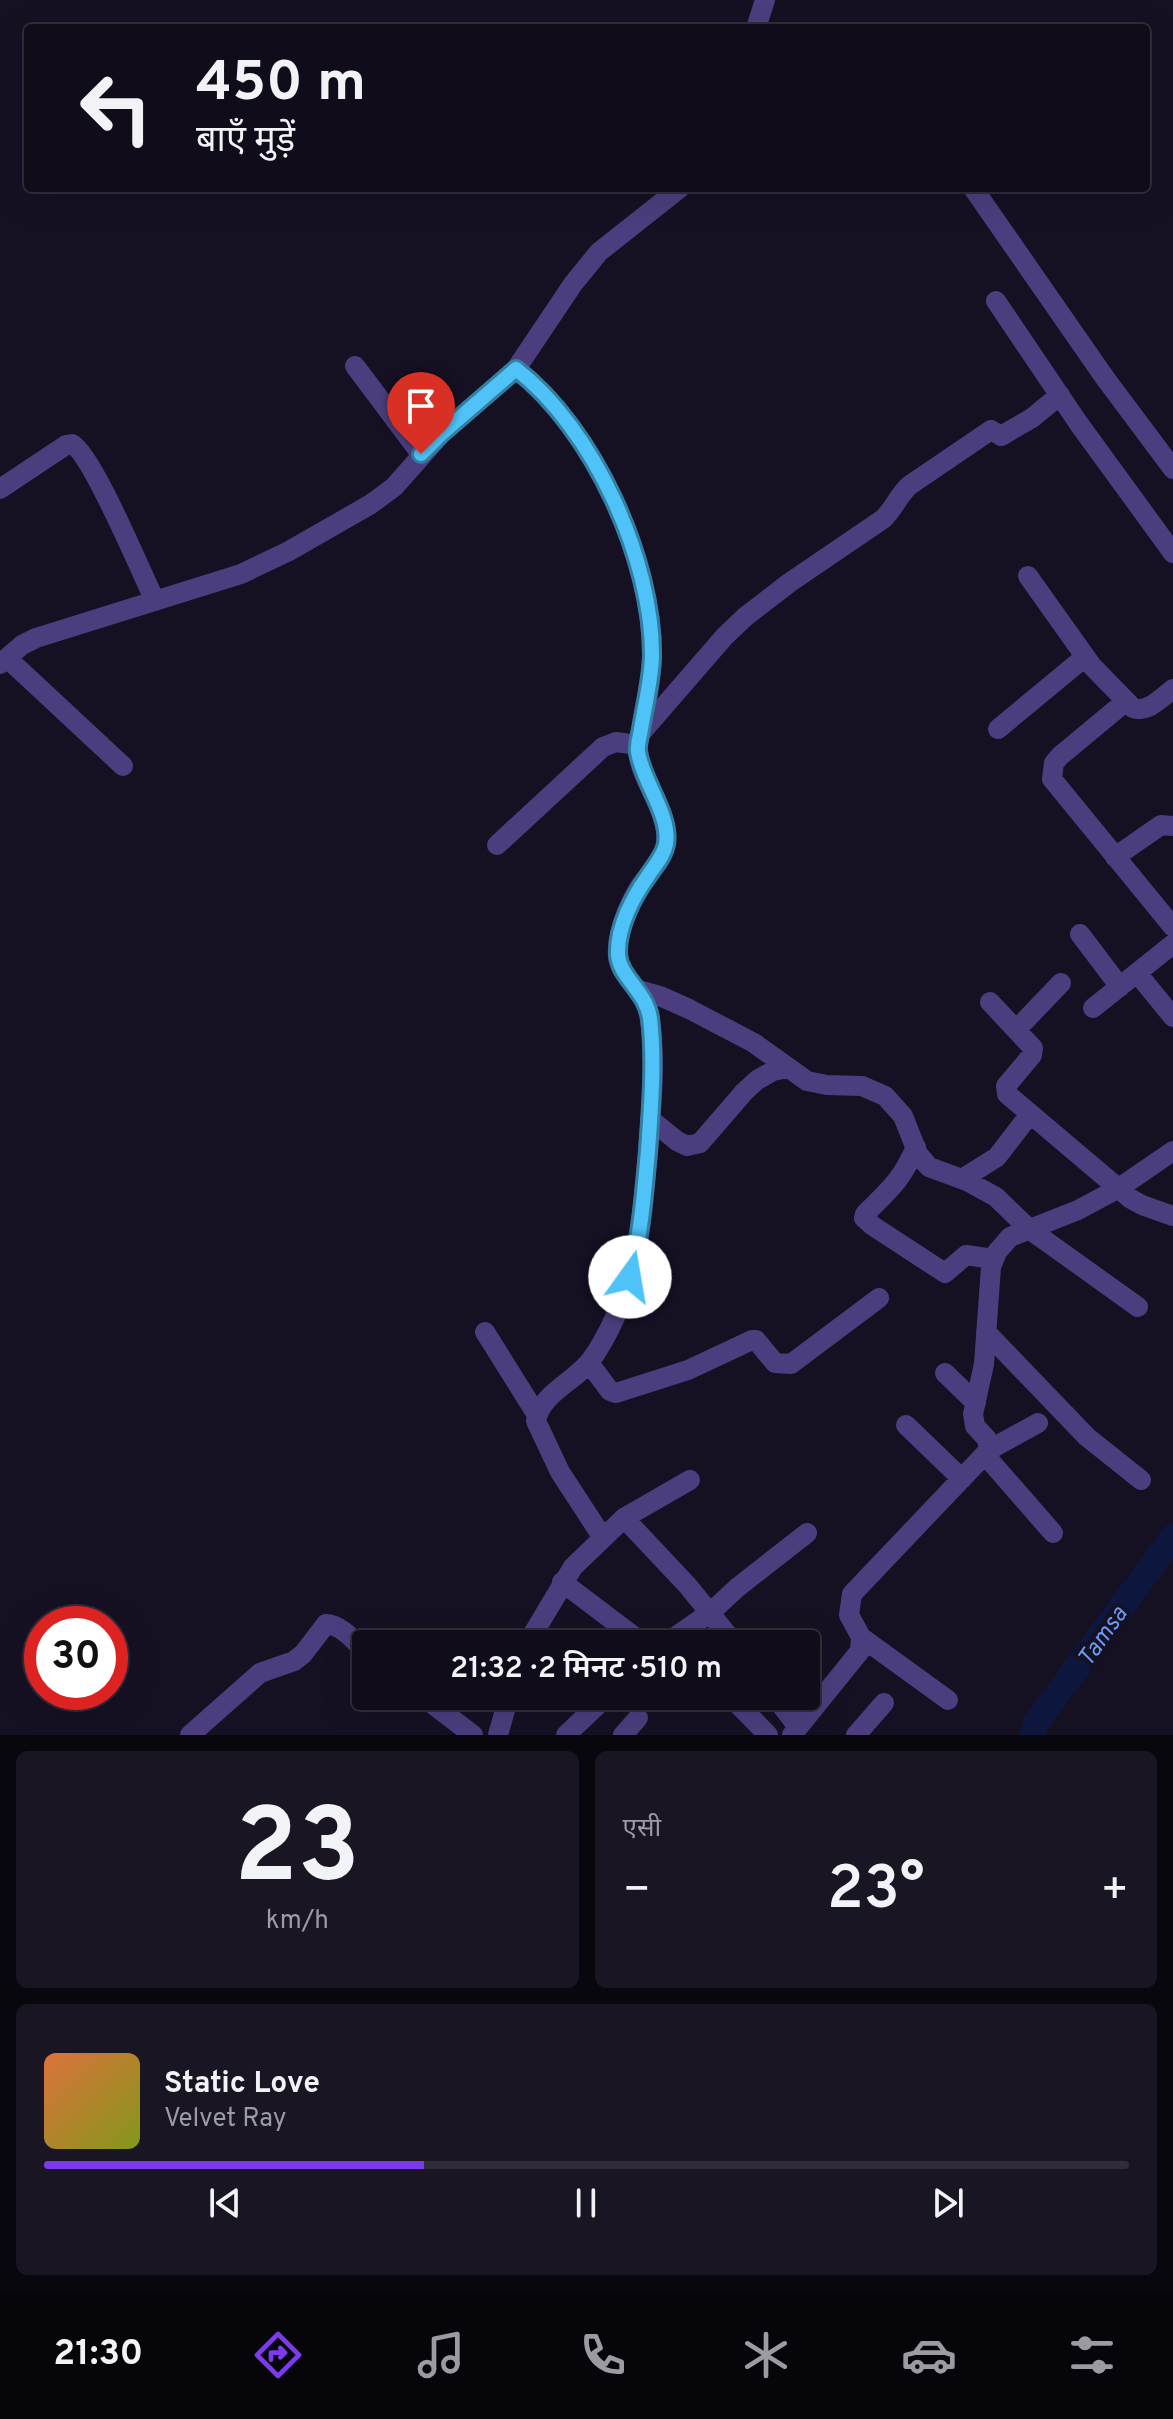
<!DOCTYPE html>
<html lang="hi">
<meta charset="utf-8">
<style>
body{margin:0;font-family:Overpass,"Noto Sans Devanagari",sans-serif;background:#191523;color:#f1f3f6;height:100vh;display:flex;flex-direction:column;font-size:30px;white-space:nowrap}
*{box-sizing:border-box;margin:0}
p{font-size:26px;color:#9c9ba2}
.icon{flex:none;width:44px;height:44px;fill:none;stroke:currentColor;stroke-width:2;stroke-linecap:round;stroke-linejoin:round}
.map{position:relative;height:1735px;overflow:hidden}
.sheet{display:flex;flex-direction:column;gap:16px;padding:16px;background:#09070e;flex:1}
.sheet>*{flex:none}
.hud{position:absolute;left:24px;top:24px;width:1126px;height:168px;border-radius:8px;box-shadow:0 8px 32px #0002,0 0 0 2px #302c39;background:#100c1a;color:#f1f3f6;overflow:hidden}
.speed{position:absolute;left:24px;top:1606px;display:flex;gap:16px;font-size:40px;font-weight:700;text-align:center}
.speed>*{display:grid;place-content:center;width:104px;height:104px;border-radius:50%;background:#100c1a;box-shadow:0 8px 32px #0002,0 0 0 2px #302c39;line-height:1}
.speed .limit{border:12px solid #d22;background:#fff;color:#111}
.pin{position:absolute;display:grid;place-items:center;width:68px;height:68px;color:#fff;margin:-82px -34px;border-radius:50% 50% 50% 0;rotate:-45deg;box-shadow:0 0 8px #0007}
.pin .icon{rotate:45deg}
.me{position:absolute;width:88px;margin:-44px;rotate:13deg;stroke-linejoin:round;filter:drop-shadow(0 0 6px #0008)}
.turn{display:flex;align-items:center;gap:28px;height:168px;padding:0 40px;font-size:36px}
.turn .icon{width:104px;height:104px;stroke-width:2.5}
.turn b{display:block;font-size:56px;line-height:68px}
.big{font-size:60px;font-weight:600;line-height:1.1}
.sheet .tile{flex:1;display:flex;flex-direction:column;justify-content:center;gap:12px;min-width:0;padding:0 28px;border-radius:12px;background:#191523}
.sheet .dial{align-items:center;gap:0}
.dial b{font-size:104px;line-height:1}
.song{display:flex;align-items:center;gap:24px}
.cover{width:96px;height:96px;border-radius:12px;background:linear-gradient(135deg,hsl(20 70% 55%),hsl(70 70% 35%))}
.played{height:8px;border-radius:4px;background:linear-gradient(90deg,#7c3aed 35%,#302c39 35%)}
.keys{display:flex;justify-content:space-around;direction:ltr}
.heat{display:flex;justify-content:space-between;align-items:center;font-size:44px;direction:ltr}
.sheet .tiles{flex:1;display:grid;gap:16px;grid-template-columns:1fr 1fr}
.tile:last-child{grid-column:span 2}
.trip{position:absolute;left:352px;top:1630px;width:468px;height:80px;border-radius:8px;background:#100c1a;box-shadow:0 8px 32px #0002,0 0 0 2px #302c39;font-weight:600;line-height:80px;text-align:center}
.menu{display:flex;height:128px;justify-content:space-around;align-items:center;background:#06050a;color:#9c9ba2}
.menu .icon{width:56px;height:56px}
.menu .selected{color:#7c3aed}
.menu b{font-size:36px;color:#f1f3f6}
.map>svg:first-child{display:block}
</style>
<div class="map">
<svg width="1173" height="1735" viewBox="0 0 1173 1735">
<rect width="100%" height="100%" fill="#161023"/>
<g fill="none" stroke-linecap="round" stroke-linejoin="round">
<!-- river -->
<path stroke="#0d173e" stroke-width="26" d="M 1032,1735 L 1036,1723 L 1173,1537"/>
<!-- minor -->
<path stroke="#4c3e7e" stroke-width="20" d="M 756,28 L 765,0
M 973,188 L 1105,378 L 1173,469
M 996,301 L 1079,424 L 1173,553
M 355,366 L 421,454
M 516,369 C 592,428 653,559 652,655 C 652,679 646,703 642,727 C 640,734 637,742 638,750 C 640,781 669,810 666,842 C 665,859 648,874 639,888 C 628,906 616,936 618,957 C 620,977 645,991 649,1014 C 657,1059 651,1108 648,1153 C 644,1193 642,1233 631,1272 C 625,1299 607,1338 591,1360 C 576,1381 540,1394 536,1421 L 560,1472 L 603,1538
M 0,489 L 66,445 L 72,444 C 92,454 142,574 155,601
M 1028,576 L 1092,666 L 1133,708 C 1148,713 1161,698 1173,689
M 7,658 L 123,766
M 0,664 L 22,645 L 36,638 L 241,574 L 289,551 L 371,504 L 394,487 L 441,434 L 516,369 L 573,284 L 599,252 L 680,188
M 1125,702 L 1060,756 L 1054,763 L 1052,779 L 1173,927
M 998,729 L 1085,657
M 640,734 L 725,636 L 745,617 L 789,583 L 883,519 C 894,509 899,494 910,485 L 991,430 L 1001,436 L 1032,418 L 1060,395
M 497,845 L 603,747 L 616,742 L 638,745
M 1115,857 L 1161,825 L 1173,826
M 1080,934 L 1120,987
M 1137,973 L 1173,1017
M 639,990 L 660,996 L 689,1009 L 754,1043 L 807,1081 L 827,1085 L 862,1086 L 885,1096 L 903,1116 L 918,1154 L 929,1167 L 967,1181 L 996,1197 L 1029,1229 L 1138,1307
M 990,1002 L 1033,1048 L 1032,1055 L 1006,1086 L 1007,1094 L 1131,1199 L 1142,1205 L 1173,1216
M 1093,1008 L 1173,944
M 1016,1030 L 1061,983
M 650,1119 L 677,1141 L 687,1146 L 700,1143 L 744,1092 L 757,1080 L 773,1071 L 788,1068
M 916,1147 C 901,1181 891,1188 865,1214 L 864,1218 L 873,1226 L 945,1273 L 966,1255 L 993,1259
M 962,1179 L 997,1157 L 1030,1114
M 485,1332 L 537,1415
M 986,1332 L 1087,1437 L 1141,1480
M 589,1363 L 610,1391 L 616,1393 L 688,1370 L 752,1340 L 756,1340 L 775,1363 L 791,1364 L 879,1298
M 945,1373 L 976,1403
M 906,1425 L 962,1479
M 989,1450 L 1038,1423
M 985,1455 L 1053,1533
M 624,1518 L 688,1586 L 735,1644
M 562,1582 L 644,1644
M 861,1637 L 948,1700
M 527,1644 L 573,1567 L 624,1518 L 690,1480
M 665,1644 L 711,1612 L 738,1587 L 807,1533
M 422,1696 L 473,1735
M 730,1696 L 768,1735
M 774,1696 L 798,1727
M 190,1735 L 260,1673 L 294,1661 L 303,1654 L 326,1624 C 342,1625 354,1641 366,1652
M 498,1735 L 509,1696
M 566,1735 L 607,1696
M 623,1735 L 638,1718
M 792,1735 L 860,1651 L 861,1637 L 849,1615 L 852,1594 L 989,1450 L 987,1439 L 975,1426 L 973,1414 L 984,1364 L 991,1267 L 997,1252 L 1010,1237 L 1078,1210 L 1119,1188 L 1173,1151
M 856,1735 L 884,1703"/>
</g>
<g fill="none" stroke-linecap="round" stroke-linejoin="round">
<!-- route casing -->
<g stroke="#337fa1" stroke-width="20">
<path id="route" d="M 421,454 L 441,434 L 516,369 C 593,428 653,560 652,657 C 651,681 645,705 641,729 C 640,736 637,745 638,752 C 642,780 671,816 666,844 C 664,856 654,866 648,876 C 633,897 617,927 618,954 C 619,977 646,991 650,1018 C 655,1062 651,1107 648,1151 C 644,1194 641,1235 630,1277"/>
</g>
<!-- route -->
<use href="#route" stroke="#4fc3f7" stroke-width="14"/>
</g>
<g text-anchor="middle" stroke-width="8" stroke-linejoin="round" paint-order="stroke">
<!-- water labels -->
<g font-size="24" font-style="italic" fill="#6a9cf5" stroke="#161023">
<text transform="translate(1102 1636) rotate(-55)" y="8">Tamsa</text>
</g>
</g>
</svg>
<div class="speed"><div class="limit">30</div></div>
<div class="pin" style="left:421px;top:454px;background:#d93025"><svg class="icon" aria-label="arrive" viewBox="0 0 24 24"><path d="M6 21V4h12l-3 4 3 4H6"/></svg></div>
<svg class="me" style="left:630px;top:1277px" viewBox="-20 -20 40 40"><circle r="19" fill="#fff"/><path d="M0-13L10 11 0 6-10 11z" fill="#4fc3f7"/></svg>
<div class="trip">21:32 · 2 मिनट · 510 m</div>
<div class="hud">
<div class="turn"><svg class="icon" aria-label="left" viewBox="0 0 24 24"><path d="M17 20v-9H6M10 6l-5 5 5 5"/></svg><div><b>450 m</b>बाएँ मुड़ें</div></div>
</div>
</div>
<section class="sheet">
<div class="tiles">
<div class="tile dial"><b>23</b><p>km/h</p></div>
<div class="tile"><p>एसी</p>
<div class="heat"><a>−</a><b class="big">23°</b><a>+</a></div>
</div>
<div class="tile">
<div class="song"><i class="cover"></i><div><b>Static Love</b><p>Velvet Ray</p></div></div>
<div class="played"></div>
<div class="keys"><svg class="icon" aria-label="previous" viewBox="0 0 24 24"><path d="M18 5L8 12l10 7zM5 5v14"/></svg><svg class="icon" aria-label="pause" viewBox="0 0 24 24"><path d="M8 5v14M16 5v14"/></svg><svg class="icon" aria-label="next" viewBox="0 0 24 24"><path d="M6 5l10 7-10 7zM19 5v14"/></svg></div>
</div>
</div>
</section>
<nav class="menu">
<b>21:30</b>
<svg class="icon selected" aria-label="directions" viewBox="0 0 24 24"><path d="M12 3l9 9-9 9-9-9zM9 14v-3h6M13 9l2 2-2 2"/></svg>
<svg class="icon" aria-label="music" viewBox="0 0 24 24"><path d="M9 18V5l10-2v13"/><circle cx="6" cy="18" r="3"/><circle cx="16" cy="16" r="3"/></svg>
<svg class="icon" aria-label="phone" viewBox="0 0 24 24"><path d="M5 4h4l2 5-3 2q2 4 5 5l2-3 5 2v4C11 20 4 13 5 4z"/></svg>
<svg class="icon" aria-label="climate" viewBox="0 0 24 24"><path d="M12 3v18M4 7l16 10M4 17L20 7"/></svg>
<svg class="icon" aria-label="car" viewBox="0 0 24 24"><path d="M5 17H2v-5l4-1 3-4h7l3 4 3 1v5h-3M9 17h6M6 11h13"/><circle cx="7" cy="17" r="2"/><circle cx="17" cy="17" r="2"/></svg>
<svg class="icon" aria-label="filters" viewBox="0 0 24 24"><path d="M4 7h16M4 17h16"/><circle cx="9" cy="7" r="2"/><circle cx="15" cy="17" r="2"/></svg>
</nav>
